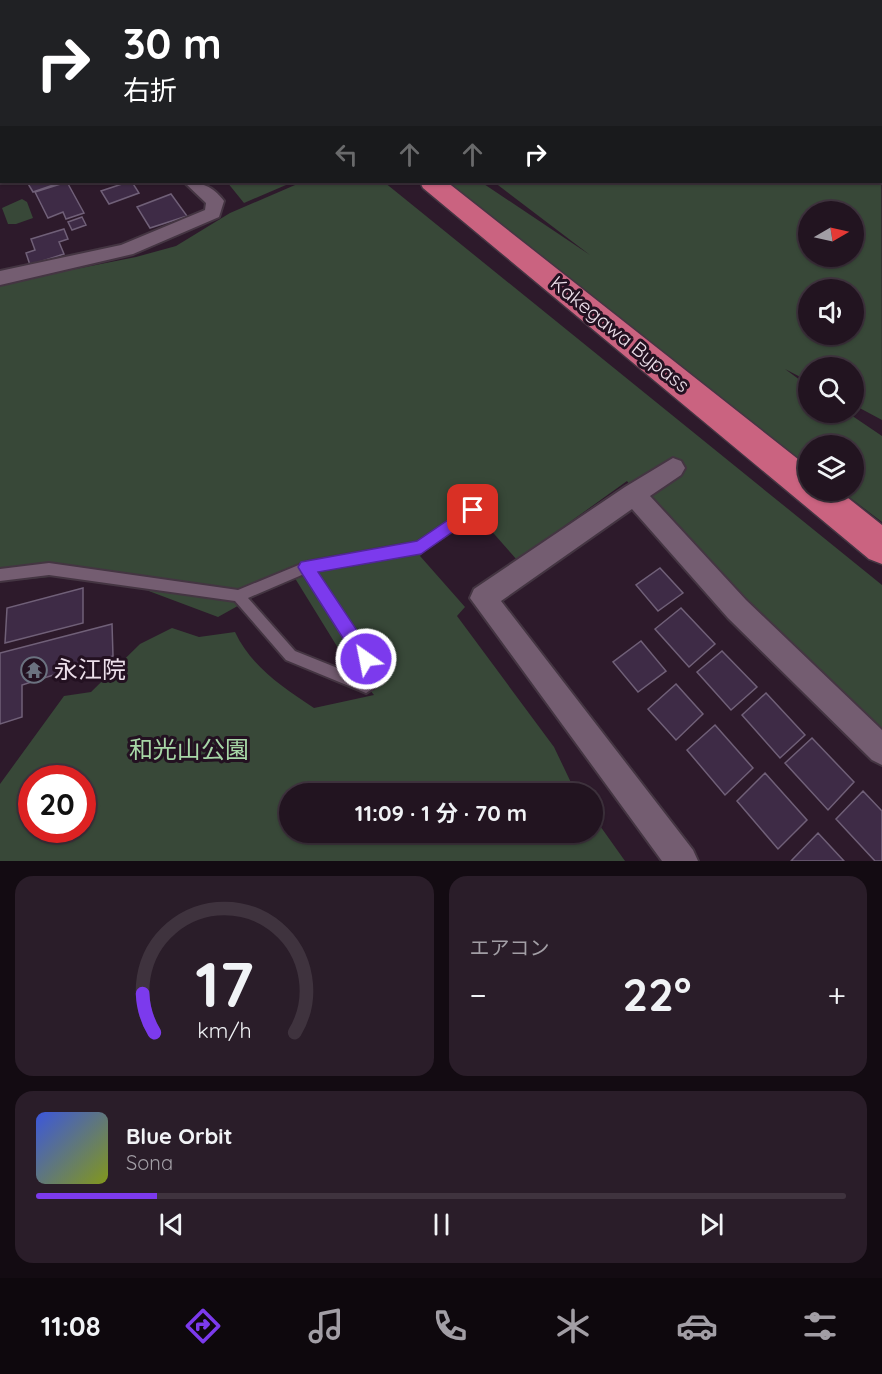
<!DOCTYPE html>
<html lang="ja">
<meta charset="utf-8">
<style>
body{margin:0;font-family:Quicksand,"Noto Sans JP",sans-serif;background:#2a1d29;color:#f1f3f6;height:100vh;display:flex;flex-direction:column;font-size:22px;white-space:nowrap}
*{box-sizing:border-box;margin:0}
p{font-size:20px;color:#a29ea5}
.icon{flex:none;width:33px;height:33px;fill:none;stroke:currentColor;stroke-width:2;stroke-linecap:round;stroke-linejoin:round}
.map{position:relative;height:861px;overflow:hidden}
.side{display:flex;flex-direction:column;gap:15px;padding:15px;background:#130b12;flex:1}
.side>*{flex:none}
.hud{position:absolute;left:0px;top:0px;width:882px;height:183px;box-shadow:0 2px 4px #0004,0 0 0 2px #3f333e;background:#202124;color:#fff;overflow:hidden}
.needle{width:39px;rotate:81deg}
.controls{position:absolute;left:798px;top:201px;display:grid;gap:12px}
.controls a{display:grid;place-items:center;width:66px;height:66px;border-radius:50%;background:#221420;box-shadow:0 2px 4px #0004,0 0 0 2px #3f333e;font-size:30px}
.speed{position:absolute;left:18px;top:765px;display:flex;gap:12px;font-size:30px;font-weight:700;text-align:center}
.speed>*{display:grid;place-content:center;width:78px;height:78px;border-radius:50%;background:#221420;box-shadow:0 2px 4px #0004,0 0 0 2px #3f333e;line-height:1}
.speed .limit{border:9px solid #d22;background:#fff;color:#111}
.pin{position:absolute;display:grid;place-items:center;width:51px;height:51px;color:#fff;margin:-26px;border-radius:12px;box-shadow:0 3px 9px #0006}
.me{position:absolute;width:66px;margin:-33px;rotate:327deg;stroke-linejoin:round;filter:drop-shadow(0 0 4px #0008)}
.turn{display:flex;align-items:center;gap:21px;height:126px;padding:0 24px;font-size:27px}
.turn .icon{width:78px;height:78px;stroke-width:2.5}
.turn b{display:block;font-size:42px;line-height:51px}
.lanes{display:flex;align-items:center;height:57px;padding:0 24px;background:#0003;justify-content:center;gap:30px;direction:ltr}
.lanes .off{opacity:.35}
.big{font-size:45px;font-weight:700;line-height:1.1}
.side .card{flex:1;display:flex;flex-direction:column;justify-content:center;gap:9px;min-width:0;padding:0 21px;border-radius:18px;background:#2a1d29}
.side .dial{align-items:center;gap:0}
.dial svg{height:156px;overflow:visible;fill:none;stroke:#3f333e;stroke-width:7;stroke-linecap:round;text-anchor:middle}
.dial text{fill:#f1f3f6;stroke:none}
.song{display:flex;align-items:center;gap:18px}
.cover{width:72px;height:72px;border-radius:9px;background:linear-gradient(135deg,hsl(230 70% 55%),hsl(70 70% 35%))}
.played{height:6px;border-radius:3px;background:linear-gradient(90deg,#7c3aed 15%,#3f333e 15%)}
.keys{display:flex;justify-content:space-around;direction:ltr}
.heat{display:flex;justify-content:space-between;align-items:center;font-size:33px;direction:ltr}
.side .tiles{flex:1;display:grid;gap:15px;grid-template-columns:1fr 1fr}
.card:last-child{grid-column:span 2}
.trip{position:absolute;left:279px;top:783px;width:324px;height:60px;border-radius:30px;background:#221420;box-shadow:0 2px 4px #0004,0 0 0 2px #3f333e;font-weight:700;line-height:60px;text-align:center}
.dock{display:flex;height:96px;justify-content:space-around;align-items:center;background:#0e080d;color:#a29ea5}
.dock .icon{width:42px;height:42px}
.dock .on{color:#7c3aed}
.dock b{font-size:27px;color:#f1f3f6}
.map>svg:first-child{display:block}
</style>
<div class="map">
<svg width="882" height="861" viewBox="0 0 882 861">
<rect width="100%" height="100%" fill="#2d1a2b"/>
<!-- green -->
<path fill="#384838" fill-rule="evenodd" d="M 375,0 L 882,0 L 882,58 L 880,2 Z
M 881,79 L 882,420 L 854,405 L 854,368 L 808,368 L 808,381 L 785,369 L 808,386 L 808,412 L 848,413 L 882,436 L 882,522 L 841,491 L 854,490 L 854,446 L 808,446 L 808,466 L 445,182 L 481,182 L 590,255 L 494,182 L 880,182 ZM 808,212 L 854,212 L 854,256 L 808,256 ZM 808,290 L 854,290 L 854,334 L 808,334 Z
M 227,182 L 293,182 L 244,203 Z
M 302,182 L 384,182 L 882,585 L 882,735 L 649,511 L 627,481 L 517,560 L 473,510 L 420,556 L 465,607 L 457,616 L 554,747 L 576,793 L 290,794 L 290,832 L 592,832 L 593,816 L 625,861 L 0,861 L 0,784 L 64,696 L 91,692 L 140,644 L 172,628 L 199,637 L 235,632 C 251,666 282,687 314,708 L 374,695 L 346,661 L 293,575 L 218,617 L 98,572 L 0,582 L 0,284 L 136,257 L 176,246 L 230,213 ZM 32,778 L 82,778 L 82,830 L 32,830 Z
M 22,199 L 27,202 L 33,218 L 16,224 L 8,224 L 2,208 Z"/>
<!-- building -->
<path fill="#3e2b46" stroke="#706078" stroke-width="1.5" d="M 27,182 L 62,182 L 33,192 Z
M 67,182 L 84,213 L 66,219 L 63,212 L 48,218 L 35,192 Z
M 128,182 L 132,182 L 139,193 L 109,204 L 101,191 Z
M 171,194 L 187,216 L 150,228 L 137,207 Z
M 82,217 L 86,225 L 72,230 L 68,222 Z
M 64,229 L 68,239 L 59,242 L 64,254 L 30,265 L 26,253 L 35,250 L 31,239 Z
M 660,568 L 683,593 L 658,611 L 636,585 Z
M 83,588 L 83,623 L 5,643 L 7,608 Z
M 681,608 L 715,644 L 689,667 L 655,629 Z
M 112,624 L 113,656 L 22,685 L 22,717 L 0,724 L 0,653 Z
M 641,641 L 666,671 L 638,692 L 613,662 Z
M 722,651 L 757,687 L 731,710 L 697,672 Z
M 676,684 L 703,714 L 676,740 L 648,709 Z
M 766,693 L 805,735 L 780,758 L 742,715 Z
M 715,725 L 753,768 L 725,795 L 687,750 Z
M 812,738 L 854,782 L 828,810 L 785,763 Z
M 765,773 L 807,820 L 778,849 L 737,801 Z
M 863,791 L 882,811 L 882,861 L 875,861 L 836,819 Z
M 818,833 L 844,861 L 791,861 Z"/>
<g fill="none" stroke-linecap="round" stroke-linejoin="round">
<!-- lane casing -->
<g stroke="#443542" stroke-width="4">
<path id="lane" d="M 473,505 L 477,506 L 479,510 L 477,514 L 421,552 L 315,571 L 383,672 L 384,677 L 383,682 L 366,693 L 286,660 L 235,601 L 49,575 L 0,581 L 0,569 L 49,563 L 238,590 L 306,562 L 418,542 ZM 304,574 L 369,675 L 365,679 L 295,651 L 248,598 Z"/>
</g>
<!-- street casing -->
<g stroke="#443542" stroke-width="4">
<path id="street" d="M 0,0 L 12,0 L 13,2 L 2,2 L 2,4 Z
M 175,0 L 192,0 L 174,2 Z
M 0,54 L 2,54 L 0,63 Z
M 880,78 L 882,78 L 882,88 L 880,87 Z
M 2,116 L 2,126 L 0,127 L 0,117 Z
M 184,182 C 201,182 213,186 224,201 L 219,217 L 133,254 L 0,285 L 0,271 L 121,245 L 205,210 L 206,203 Z
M 673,458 L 681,461 L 685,468 L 681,475 L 650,496 L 746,600 L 882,730 L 882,765 L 872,760 L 728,618 L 632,509 L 501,601 L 693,850 L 698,861 L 662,861 L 470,598 L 474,589 L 625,487 Z"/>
</g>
<!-- highway casing -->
<g stroke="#443542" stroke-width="3">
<path id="highway" d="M 199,0 L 219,0 L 220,2 L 200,2 Z
M 420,182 L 447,182 L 808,467 L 808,490 L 838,490 L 882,525 L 882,564 L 869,559 L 423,188 Z"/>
</g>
<!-- lane -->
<use href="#lane" fill="#745d71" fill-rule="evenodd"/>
<!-- street -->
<use href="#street" fill="#745d71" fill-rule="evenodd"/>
<!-- highway -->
<use href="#highway" fill="#ca6380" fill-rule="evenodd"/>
</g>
<!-- route -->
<path fill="#7c3aed" stroke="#51269a" stroke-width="1.5" d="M 473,503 L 478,505 L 481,510 L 478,514 L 421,554 L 318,572 L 372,653 L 374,659 L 372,665 L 366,667 L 360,665 L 301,572 L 298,567 L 301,562 L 417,541 Z"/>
<!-- icons -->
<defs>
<g id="temple-ring" transform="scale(1.35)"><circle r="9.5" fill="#231121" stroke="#6b7280" stroke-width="1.5"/><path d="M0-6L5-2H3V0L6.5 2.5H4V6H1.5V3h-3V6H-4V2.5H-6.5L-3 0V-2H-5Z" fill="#6b7280"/></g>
</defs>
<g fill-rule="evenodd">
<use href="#temple-ring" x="34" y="670"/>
</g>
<g text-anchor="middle" stroke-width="6" stroke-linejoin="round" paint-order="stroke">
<!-- street labels -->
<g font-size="20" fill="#ecdfea" stroke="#231121">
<text transform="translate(620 334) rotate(39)" y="7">Kakegawa Bypass</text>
</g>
<!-- near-poi labels -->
<g font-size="24" fill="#ecdfea" stroke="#231121" text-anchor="start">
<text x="54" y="678">永江院</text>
</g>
<!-- near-park labels -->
<g font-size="24" fill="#a7d7a7" stroke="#231121">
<text x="189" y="758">和光山公園</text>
</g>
</g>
</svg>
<div class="controls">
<a><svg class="needle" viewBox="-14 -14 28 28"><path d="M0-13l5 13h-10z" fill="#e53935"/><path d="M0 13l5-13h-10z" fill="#a29ea5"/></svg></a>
<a><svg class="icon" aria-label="sound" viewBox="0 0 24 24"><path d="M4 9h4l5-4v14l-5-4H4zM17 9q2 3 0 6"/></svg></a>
<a><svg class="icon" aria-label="search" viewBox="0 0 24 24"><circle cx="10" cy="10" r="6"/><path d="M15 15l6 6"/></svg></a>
<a><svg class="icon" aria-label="layers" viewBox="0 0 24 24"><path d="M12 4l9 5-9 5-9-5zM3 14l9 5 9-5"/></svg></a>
</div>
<div class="speed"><div class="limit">20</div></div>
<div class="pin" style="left:473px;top:510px;background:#d93025"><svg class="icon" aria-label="arrive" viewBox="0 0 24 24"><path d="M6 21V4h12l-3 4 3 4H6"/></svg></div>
<svg class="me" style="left:366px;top:659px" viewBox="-20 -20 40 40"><circle r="17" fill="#7c3aed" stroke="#fff" stroke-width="3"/><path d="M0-11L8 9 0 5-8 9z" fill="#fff"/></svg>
<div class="trip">11:09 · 1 分 · 70 m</div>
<div class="hud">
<div class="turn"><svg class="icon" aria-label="right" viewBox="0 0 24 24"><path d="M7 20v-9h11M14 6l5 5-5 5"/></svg><div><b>30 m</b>右折</div></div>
<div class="lanes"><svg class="icon off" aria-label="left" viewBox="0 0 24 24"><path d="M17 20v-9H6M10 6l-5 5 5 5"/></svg><svg class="icon off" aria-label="ahead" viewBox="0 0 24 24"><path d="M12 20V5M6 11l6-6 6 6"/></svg><svg class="icon off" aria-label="ahead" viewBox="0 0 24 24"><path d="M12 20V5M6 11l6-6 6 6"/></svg><svg class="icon" aria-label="right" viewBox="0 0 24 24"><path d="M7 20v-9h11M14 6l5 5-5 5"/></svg></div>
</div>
</div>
<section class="side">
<div class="tiles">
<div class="card dial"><svg viewBox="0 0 100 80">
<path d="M14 69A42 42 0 1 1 86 69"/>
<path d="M14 69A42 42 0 0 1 8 49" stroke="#7c3aed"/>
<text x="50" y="56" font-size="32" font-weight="700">17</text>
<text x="50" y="72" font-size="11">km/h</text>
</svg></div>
<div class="card"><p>エアコン</p>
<div class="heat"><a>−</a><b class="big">22°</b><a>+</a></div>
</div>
<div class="card">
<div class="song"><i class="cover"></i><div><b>Blue Orbit</b><p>Sona</p></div></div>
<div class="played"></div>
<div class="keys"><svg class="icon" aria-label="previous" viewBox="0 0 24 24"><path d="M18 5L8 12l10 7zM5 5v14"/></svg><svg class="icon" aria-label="pause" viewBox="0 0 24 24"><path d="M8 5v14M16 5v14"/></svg><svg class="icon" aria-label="next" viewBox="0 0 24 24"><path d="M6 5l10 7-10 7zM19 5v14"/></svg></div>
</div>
</div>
</section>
<nav class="dock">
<b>11:08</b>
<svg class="icon on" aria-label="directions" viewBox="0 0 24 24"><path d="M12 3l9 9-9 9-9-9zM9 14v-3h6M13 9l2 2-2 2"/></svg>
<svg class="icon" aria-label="music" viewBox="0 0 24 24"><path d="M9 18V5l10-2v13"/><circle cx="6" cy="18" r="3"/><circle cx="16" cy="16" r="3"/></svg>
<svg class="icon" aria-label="phone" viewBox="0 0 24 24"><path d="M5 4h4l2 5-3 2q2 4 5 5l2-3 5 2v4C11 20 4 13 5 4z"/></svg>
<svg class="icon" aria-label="climate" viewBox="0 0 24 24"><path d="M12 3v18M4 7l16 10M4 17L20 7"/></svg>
<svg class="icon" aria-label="car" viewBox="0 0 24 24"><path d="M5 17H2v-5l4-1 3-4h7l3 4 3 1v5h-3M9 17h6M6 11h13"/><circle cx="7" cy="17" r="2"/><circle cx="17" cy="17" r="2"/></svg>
<svg class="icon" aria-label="filters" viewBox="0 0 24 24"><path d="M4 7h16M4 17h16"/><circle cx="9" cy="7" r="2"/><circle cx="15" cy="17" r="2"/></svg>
</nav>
